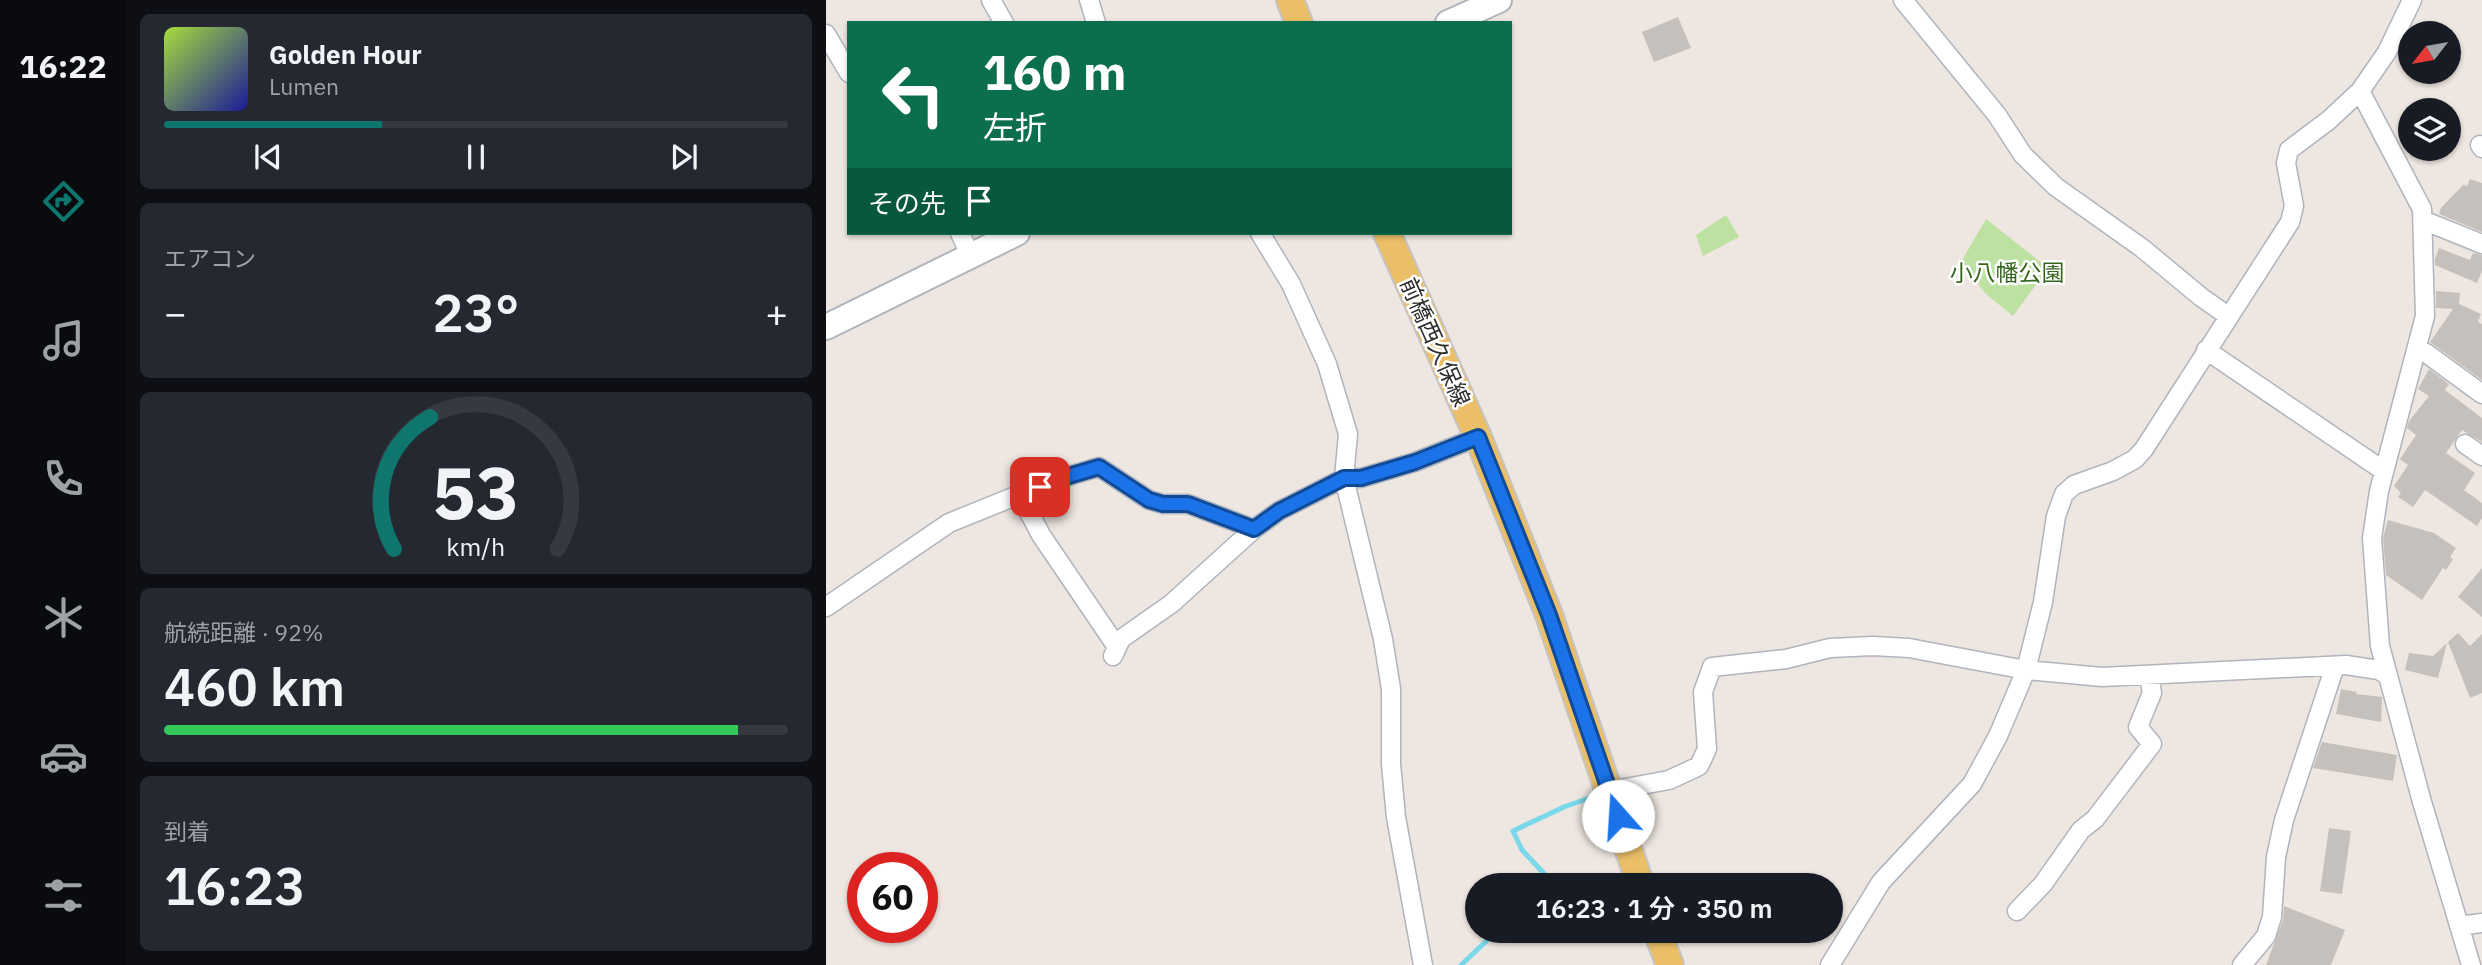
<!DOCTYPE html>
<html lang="ja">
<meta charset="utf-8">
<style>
body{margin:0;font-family:"IBM Plex Sans","Noto Sans JP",sans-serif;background:#242831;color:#f1f3f6;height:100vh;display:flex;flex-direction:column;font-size:26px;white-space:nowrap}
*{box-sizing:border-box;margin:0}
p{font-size:23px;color:#9ea1a6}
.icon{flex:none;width:38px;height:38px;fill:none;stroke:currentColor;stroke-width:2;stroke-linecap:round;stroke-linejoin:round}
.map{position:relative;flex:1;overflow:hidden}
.panel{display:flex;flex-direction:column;gap:14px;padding:14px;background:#0d0f14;width:700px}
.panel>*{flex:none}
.top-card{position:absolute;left:21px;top:21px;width:665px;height:214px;border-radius:0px;box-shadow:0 2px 5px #0004;background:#0b6e4f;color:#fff;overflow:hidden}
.needle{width:46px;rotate:239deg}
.buttons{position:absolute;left:1572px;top:21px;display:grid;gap:14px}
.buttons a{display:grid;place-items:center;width:63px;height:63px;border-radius:50%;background:#171b24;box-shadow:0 2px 5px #0004;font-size:35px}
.speed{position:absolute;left:21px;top:852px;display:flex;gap:14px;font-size:35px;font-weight:700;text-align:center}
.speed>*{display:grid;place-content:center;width:91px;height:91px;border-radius:50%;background:#171b24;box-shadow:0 2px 5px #0004;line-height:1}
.speed .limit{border:10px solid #d22;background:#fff;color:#111}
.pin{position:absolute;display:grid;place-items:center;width:60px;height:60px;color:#fff;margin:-30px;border-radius:14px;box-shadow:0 4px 10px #0006}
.me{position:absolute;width:77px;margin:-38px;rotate:341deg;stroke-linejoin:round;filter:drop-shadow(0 0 5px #0008)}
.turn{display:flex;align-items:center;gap:24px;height:147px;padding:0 21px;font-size:32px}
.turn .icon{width:91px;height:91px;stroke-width:2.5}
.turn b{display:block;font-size:49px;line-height:60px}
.then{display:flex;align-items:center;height:66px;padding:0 21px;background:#0003;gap:14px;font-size:26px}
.big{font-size:52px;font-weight:600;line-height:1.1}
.panel .card{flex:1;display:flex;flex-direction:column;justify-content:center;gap:10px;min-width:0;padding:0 24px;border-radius:10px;background:#242831}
.panel .dial{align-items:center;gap:0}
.dial svg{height:182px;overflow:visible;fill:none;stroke:#363941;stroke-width:7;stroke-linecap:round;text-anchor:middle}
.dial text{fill:#f1f3f6;stroke:none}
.song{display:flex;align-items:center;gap:21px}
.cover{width:84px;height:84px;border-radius:10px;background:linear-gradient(135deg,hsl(80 70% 55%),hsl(240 70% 35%))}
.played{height:7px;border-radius:4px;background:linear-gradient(90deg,#0f766e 35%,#363941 35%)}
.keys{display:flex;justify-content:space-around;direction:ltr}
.heat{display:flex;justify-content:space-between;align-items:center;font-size:38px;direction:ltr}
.charge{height:10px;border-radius:5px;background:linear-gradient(90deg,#34c759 92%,#363941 0)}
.trip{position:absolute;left:639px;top:873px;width:378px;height:70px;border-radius:35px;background:#171b24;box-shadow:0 2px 5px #0004;font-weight:600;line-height:70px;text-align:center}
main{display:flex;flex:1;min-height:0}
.dock{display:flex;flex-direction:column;width:126px;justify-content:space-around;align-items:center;background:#090b0e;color:#9ea1a6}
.dock .icon{width:49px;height:49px}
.dock .on{color:#0f766e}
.dock b{font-size:32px;color:#f1f3f6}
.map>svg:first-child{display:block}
</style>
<main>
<nav class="dock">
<b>16:22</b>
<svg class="icon on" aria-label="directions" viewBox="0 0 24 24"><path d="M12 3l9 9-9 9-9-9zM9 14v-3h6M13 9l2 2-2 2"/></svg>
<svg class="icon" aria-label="music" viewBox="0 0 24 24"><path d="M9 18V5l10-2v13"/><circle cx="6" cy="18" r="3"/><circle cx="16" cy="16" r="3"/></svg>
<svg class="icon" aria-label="phone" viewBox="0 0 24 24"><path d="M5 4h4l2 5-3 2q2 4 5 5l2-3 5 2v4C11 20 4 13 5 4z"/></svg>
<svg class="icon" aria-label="climate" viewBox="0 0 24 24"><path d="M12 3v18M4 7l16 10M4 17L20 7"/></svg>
<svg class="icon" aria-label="car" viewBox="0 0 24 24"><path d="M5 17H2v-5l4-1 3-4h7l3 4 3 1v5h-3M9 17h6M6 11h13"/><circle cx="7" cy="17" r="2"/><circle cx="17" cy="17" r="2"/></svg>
<svg class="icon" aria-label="filters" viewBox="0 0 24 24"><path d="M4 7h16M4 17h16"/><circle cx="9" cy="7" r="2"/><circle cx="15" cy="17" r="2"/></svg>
</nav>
<section class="panel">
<div class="card">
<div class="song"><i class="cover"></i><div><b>Golden Hour</b><p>Lumen</p></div></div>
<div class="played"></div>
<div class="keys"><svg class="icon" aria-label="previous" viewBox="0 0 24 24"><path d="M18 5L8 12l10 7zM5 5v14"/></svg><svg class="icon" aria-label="pause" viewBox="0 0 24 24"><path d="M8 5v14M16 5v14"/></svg><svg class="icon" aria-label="next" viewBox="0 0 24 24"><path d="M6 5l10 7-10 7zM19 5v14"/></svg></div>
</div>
<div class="card"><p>エアコン</p>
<div class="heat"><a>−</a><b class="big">23°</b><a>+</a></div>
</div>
<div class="card dial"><svg viewBox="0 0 100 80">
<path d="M14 69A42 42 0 1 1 86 69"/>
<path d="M14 69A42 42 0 0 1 30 11" stroke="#0f766e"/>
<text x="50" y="56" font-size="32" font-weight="700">53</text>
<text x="50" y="72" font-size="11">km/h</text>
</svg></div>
<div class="card"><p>航続距離 · 92%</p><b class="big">460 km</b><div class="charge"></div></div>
<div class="card"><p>到着</p><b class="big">16:23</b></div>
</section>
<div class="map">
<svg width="1656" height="965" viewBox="0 0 1656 965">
<rect width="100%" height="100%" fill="#eee6e0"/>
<!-- green -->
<path fill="#bde1a0" d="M 900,215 L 913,237 L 877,256 L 870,235 Z
M 1160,219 L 1222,268 L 1187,316 L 1160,294 L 1135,262 Z"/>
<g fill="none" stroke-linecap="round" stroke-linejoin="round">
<!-- stream -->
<path stroke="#79d8ea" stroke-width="5" d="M 721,886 L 726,882 L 696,850 L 687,831 L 738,807 L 777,793
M 635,965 L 671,931"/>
</g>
<!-- building -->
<path fill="#c6c0bc" d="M 852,17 L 865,48 L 828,62 L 816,32 Z
M 1644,179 L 1656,183 L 1656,232 L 1613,214 L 1615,208 L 1637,185 L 1641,186 Z
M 1613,248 L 1644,260 L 1647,253 L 1656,255 L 1656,271 L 1651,283 L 1609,265 L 1609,259 Z
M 1610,291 L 1634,293 L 1633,304 L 1655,314 L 1652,322 L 1656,324 L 1656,380 L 1604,342 L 1627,309 L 1610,308 Z
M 1603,369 L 1623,384 L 1619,390 L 1656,418 L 1656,442 L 1636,430 L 1620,453 L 1649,473 L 1638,490 L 1656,503 L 1656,518 L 1651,526 L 1599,490 L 1587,507 L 1572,497 L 1575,493 L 1568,486 L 1582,465 L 1574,459 L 1590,435 L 1581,428 L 1583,421 L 1603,396 L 1592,389 Z
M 1562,520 L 1608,533 L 1630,548 L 1624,557 L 1627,559 L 1620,570 L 1617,568 L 1596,600 L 1560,575 L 1557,538 Z
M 1656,568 L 1656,617 L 1632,597 Z
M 1632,633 L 1644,646 L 1656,634 L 1656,693 L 1644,698 L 1622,642 Z
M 1621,643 L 1612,678 L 1579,670 L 1583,653 L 1607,656 Z
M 1515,689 L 1531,692 L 1530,694 L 1556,697 L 1555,722 L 1510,714 Z
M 1496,742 L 1571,755 L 1567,781 L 1487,768 Z
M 1503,828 L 1525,831 L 1516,894 L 1494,891 Z
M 1458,906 L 1519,930 L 1505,965 L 1440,965 L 1457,920 Z"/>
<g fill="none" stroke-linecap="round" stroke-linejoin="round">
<!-- minor casing -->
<g stroke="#b0b4bc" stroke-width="21">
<path id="minor" d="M 165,0 L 178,23
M 263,0 L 270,23
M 1077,0 L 1171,115 L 1197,155 L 1230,187 L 1316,248 L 1375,297 L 1402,316
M 1586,0 L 1561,52 L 1534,91 L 1596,209 L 1599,316 L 1553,491 L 1546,538 L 1554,646 L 1596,802 L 1645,965
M 0,34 L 23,73
M 1654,145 L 1656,148
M 1597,223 L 1604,223 L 1656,244
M 134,233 L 144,255
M 434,233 L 465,284 L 501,364 L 522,434 L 518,478 L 557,639 L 565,689 L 565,764 L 570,817 L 597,965
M 1380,350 L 1558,471
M 1591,350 L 1600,353 L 1656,394
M 1639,444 L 1656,456
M 194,495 L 215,535 L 291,647
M 0,607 L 123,523 L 229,480 L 273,467 L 323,500 L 337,504 L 362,504 L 428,529 L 453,511 L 518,478 L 535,478 L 589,462 L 652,437
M 287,656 L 295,639 L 345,604 L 428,529
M 783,791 L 843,780 L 873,766 L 881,749 L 877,692 L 886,667 L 960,659 L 1004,648 L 1047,646 L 1083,648 L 1200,670 L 1276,677 L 1520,665 L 1553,670 L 1561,675
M 1191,911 L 1217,884 L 1255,830 L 1269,819 L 1326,744 L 1312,727 L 1326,693 L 1323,675
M 1633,926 L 1656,923
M 1004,965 L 1055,882 L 1146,784 L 1172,736 L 1200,670 L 1217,602 L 1230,516 L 1238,494 L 1248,485 L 1287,471 L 1309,459 L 1318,449 L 1464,222 L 1468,206 L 1460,163 L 1463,150 L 1503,120 L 1534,91
M 1416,965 L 1440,936 L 1446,917 L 1450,857 L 1458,820 L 1509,666"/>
</g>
<!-- secondary casing -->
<g stroke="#b0b4bc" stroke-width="28">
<path id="secondary" d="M 622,23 L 673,0
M 0,327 L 191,233"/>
</g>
<!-- primary casing -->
<g stroke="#c4c4c4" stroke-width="30">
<path id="primary" d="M 464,0 L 473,23
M 561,233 L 652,437 L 723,615 L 815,886
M 831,931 L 844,965"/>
</g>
<!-- minor -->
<use href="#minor" stroke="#fff" stroke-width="18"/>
<!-- secondary -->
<use href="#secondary" stroke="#fff" stroke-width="24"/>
<!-- primary -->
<use href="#primary" stroke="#ebbf68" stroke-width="26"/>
</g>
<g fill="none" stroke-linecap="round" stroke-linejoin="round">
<!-- route casing -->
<g stroke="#114b97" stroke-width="18">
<path id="route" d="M 214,487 L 229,480 L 273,467 L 323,500 L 337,504 L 362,504 L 428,529 L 453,511 L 518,478 L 535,478 L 589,462 L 652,437 L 723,615 L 792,816"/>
</g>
<!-- route -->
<use href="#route" stroke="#1a73e8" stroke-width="12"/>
</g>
<g text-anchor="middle" stroke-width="5" stroke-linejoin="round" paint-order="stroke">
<!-- park labels -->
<g font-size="23" fill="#35681e" stroke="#fff">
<text x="1181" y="281">小八幡公園</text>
</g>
<!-- street labels -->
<g font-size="23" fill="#2d2d2d" stroke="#fff">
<text transform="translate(609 342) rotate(66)" y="8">前橋西久保線</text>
</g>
</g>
</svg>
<div class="buttons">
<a><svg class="needle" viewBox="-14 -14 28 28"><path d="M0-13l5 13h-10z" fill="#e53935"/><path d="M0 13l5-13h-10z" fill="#9ea1a6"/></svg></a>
<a><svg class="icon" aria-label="layers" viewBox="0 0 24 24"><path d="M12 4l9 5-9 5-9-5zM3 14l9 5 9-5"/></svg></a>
</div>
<div class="speed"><div class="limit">60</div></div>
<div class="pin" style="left:214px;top:487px;background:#d93025"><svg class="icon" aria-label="arrive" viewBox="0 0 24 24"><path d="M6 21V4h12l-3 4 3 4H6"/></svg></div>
<svg class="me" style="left:792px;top:816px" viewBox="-20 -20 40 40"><circle r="19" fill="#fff"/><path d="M0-13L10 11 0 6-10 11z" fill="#1a73e8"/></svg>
<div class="trip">16:23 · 1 分 · 350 m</div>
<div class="top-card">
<div class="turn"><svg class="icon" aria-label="left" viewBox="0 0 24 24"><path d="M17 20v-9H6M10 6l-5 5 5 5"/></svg><div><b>160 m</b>左折</div></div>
<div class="then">その先<svg class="icon" aria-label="arrive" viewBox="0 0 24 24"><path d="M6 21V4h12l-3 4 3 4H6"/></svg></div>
</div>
</div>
</main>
